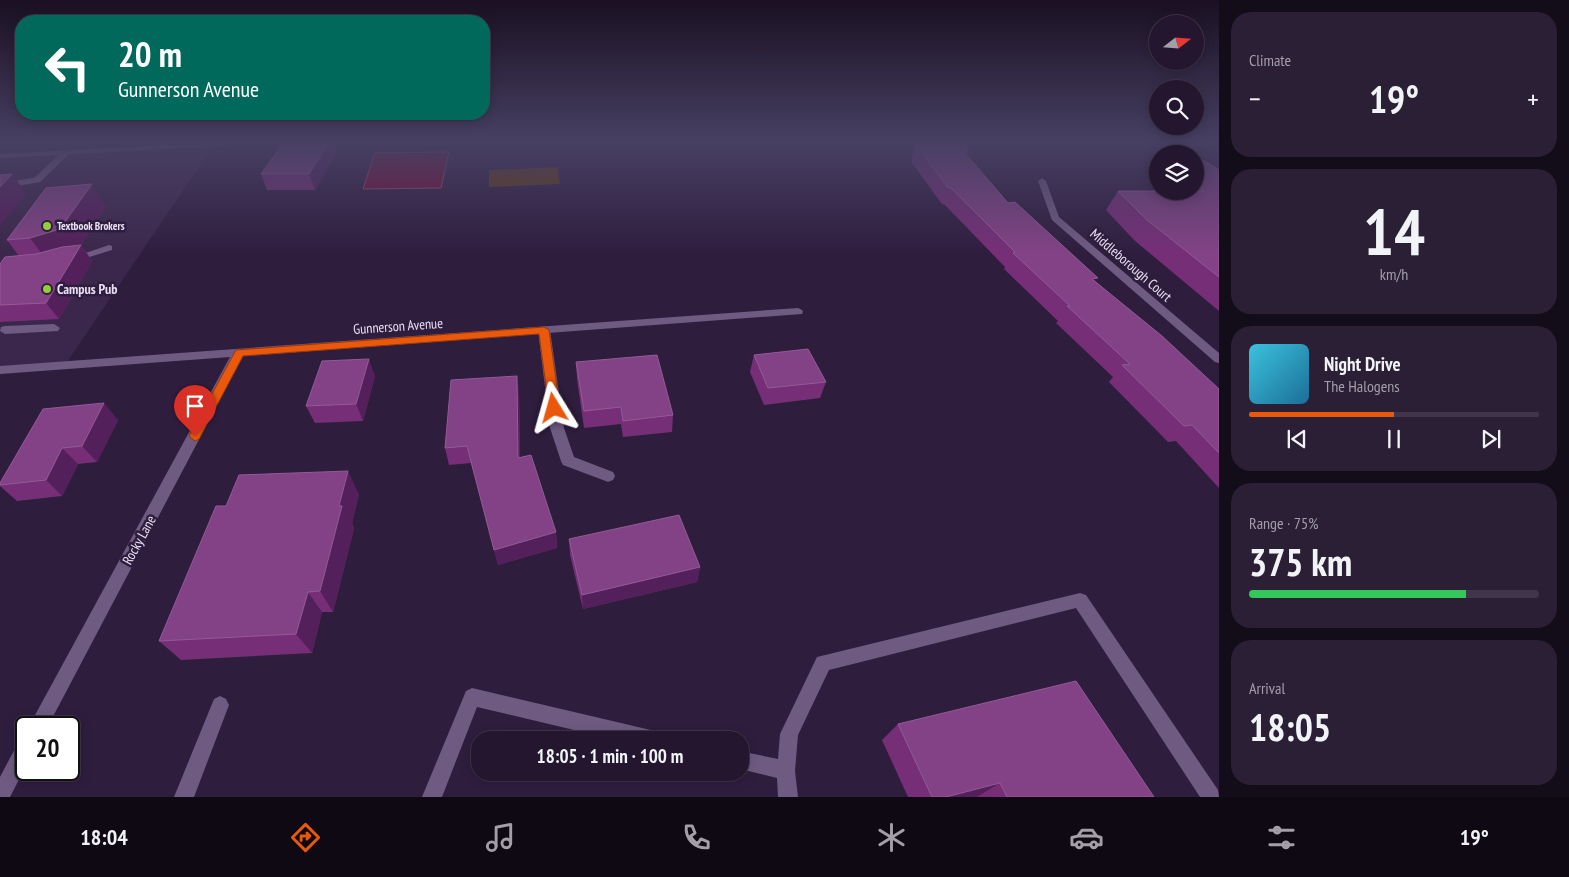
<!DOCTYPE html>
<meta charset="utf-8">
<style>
body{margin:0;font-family:"PT Sans Narrow",sans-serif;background:#2b1f36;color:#f1f3f6;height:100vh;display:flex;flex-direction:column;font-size:19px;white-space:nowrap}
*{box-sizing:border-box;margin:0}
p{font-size:16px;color:#a39faa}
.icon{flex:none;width:28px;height:28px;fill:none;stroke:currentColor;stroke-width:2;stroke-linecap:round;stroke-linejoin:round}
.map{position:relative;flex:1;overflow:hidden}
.drawer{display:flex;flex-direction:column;gap:12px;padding:12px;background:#130c19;width:350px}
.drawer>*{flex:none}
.banner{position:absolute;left:15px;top:15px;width:475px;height:105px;border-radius:20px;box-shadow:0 2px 12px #0003,0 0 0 1px #40354a;background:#00695c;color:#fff;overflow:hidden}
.needle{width:32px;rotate:73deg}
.controls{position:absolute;left:1149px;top:15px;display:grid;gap:10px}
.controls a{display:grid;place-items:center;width:55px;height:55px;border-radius:50%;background:#23162e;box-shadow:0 2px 12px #0003,0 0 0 1px #40354a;font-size:25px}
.speed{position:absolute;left:15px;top:716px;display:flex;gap:10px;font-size:25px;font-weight:700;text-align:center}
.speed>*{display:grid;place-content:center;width:65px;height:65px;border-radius:50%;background:#23162e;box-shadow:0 2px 12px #0003,0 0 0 1px #40354a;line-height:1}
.speed .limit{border:2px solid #111;border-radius:8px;background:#fff;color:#111}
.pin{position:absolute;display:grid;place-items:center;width:42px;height:42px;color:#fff;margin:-51px -21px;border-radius:50% 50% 50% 0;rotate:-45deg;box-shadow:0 0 5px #0007}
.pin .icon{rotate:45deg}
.me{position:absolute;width:55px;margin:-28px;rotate:352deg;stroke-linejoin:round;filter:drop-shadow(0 0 4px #0008)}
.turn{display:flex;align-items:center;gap:18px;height:105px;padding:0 20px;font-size:22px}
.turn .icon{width:65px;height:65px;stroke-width:2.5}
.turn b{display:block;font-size:35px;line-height:42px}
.big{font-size:38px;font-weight:800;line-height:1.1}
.drawer .widget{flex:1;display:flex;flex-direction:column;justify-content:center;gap:8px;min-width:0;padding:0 18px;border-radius:20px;background:#2b1f36}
.drawer .dial{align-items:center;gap:0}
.dial b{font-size:65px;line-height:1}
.song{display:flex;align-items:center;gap:15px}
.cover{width:60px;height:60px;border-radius:8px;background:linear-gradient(135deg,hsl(190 70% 55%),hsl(200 70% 35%))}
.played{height:5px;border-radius:2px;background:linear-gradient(90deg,#ea580c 50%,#40354a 50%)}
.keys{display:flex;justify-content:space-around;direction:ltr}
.heat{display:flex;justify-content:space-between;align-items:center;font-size:28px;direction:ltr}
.charge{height:8px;border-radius:4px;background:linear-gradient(90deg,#34c759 75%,#40354a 0)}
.trip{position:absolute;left:471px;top:731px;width:278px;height:50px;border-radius:20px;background:#23162e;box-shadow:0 2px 12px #0003,0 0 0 1px #40354a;font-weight:800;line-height:50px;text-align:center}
.tab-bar{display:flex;height:80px;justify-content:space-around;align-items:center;background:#0e0912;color:#a39faa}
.tab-bar .icon{width:35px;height:35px}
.tab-bar .current{color:#ea580c}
.tab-bar b{font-size:22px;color:#f1f3f6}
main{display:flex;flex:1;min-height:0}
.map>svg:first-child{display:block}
</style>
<main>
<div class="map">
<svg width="1219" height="797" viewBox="0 0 1219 797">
<rect width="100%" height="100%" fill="#2f1d3e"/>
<!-- built -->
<path fill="#3c274c" d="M 0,142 L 76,142 L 67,152 L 213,146 L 65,365 L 0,370 Z"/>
<!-- green -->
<path fill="#643d09" d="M 558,167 L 560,184 L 489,187 L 489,170 Z"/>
<!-- water -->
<path fill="#790b33" stroke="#9b4b6d" d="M 449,152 L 441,188 L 363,189 L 375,153 Z"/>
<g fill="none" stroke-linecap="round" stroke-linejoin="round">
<!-- service -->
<path fill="#6f5b82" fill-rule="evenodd" d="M 63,151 L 70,153 L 40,182 L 0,189 L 0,183 L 34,178 Z
M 109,245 L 112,246 L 112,250 L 73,262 L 68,259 Z
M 54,324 L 60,328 L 58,331 L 5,334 L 0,331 L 1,327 L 5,326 Z
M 544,326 L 550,330 L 564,428 L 574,457 L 613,472 L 615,476 L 613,480 L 608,482 L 603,480 L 563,465 L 561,461 L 550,428 L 538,330 Z
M 1080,593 L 1086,595 L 1218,790 L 1219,797 L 1200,797 L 1076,608 L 829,670 L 798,735 L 795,771 L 798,797 L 778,797 L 777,778 L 740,769 L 740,751 L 778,759 L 780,734 L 817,657 Z
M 472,688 L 655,731 L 662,733 L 664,740 L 616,740 L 477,707 L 442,797 L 422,797 L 466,691 Z
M 220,696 L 226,699 L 229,705 L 194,797 L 174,797 L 214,699 Z"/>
<!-- minor -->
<path fill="#6f5b82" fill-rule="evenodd" d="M 213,142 L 259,142 L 255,144 L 0,158 L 0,154 Z
M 1042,178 L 1046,181 L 1059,217 L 1219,353 L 1219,363 L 1215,362 L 1052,220 L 1038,181 Z
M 798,308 L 802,310 L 803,312 L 802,314 L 243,356 L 47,728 L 28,728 L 230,357 L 0,374 L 0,366 Z
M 26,739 L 26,766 L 10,797 L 0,797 L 0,777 L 19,741 Z"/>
</g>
<!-- wall -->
<path fill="#762f77" d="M 284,142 L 334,142 L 337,152 L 315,190 L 267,190 L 261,174 Z
M 917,142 L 968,142 L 966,154 L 1008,203 L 1095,281 L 1219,389 L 1219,488 L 1176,441 L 1168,442 L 1109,382 L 1113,377 L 1056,323 L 1058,321 L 1004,269 L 1005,267 L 944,204 L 942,204 L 912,163 L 912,156 Z
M 1195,155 L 1219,170 L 1219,311 L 1134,240 L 1106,210 L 1118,191 L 1195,191 Z
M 1158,171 L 1158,187 L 1150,182 Z
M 106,207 L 81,245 L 92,261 L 59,319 L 0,322 L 0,264 L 19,256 L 7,240 Z
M 754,355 L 826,382 L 820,398 L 764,405 L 750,372 Z
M 576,362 L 673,415 L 672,432 L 623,437 L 621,424 L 584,428 L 577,379 Z
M 375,376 L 363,421 L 315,423 L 306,406 Z
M 519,392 L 520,458 L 556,532 L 557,548 L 498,565 L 471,463 L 449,465 L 445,448 Z
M 43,409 L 118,420 L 97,462 L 78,464 L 62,496 L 17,501 L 0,486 L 0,483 Z
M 359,494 L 352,523 L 354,528 L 333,612 L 322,612 L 312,653 L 181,660 L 159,641 Z
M 569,539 L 700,567 L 697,582 L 583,609 L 570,555 Z
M 898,724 L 1154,797 L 908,797 L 882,740 Z"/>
<!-- shaded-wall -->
<path fill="#54205b" d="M 329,142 L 334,142 L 337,152 L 315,190 L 309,174 Z
M 12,174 L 27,194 L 0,225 L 0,187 Z
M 92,184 L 106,207 L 76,253 L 47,261 L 30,238 Z
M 81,245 L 92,261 L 59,319 L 46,303 Z
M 369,359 L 375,376 L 363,421 L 356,404 Z
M 517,376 L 519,392 L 520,475 L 518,458 Z
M 104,403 L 118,420 L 97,462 L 82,446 Z
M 62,448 L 78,464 L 62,496 L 46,480 Z
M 348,471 L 359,494 L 352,523 L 354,528 L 333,612 L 320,591 L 339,506 Z
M 556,532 L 557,548 L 498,565 L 494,550 Z
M 700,567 L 697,582 L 583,609 L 582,595 Z
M 308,592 L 322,612 L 312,653 L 296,634 Z
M 1000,783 L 977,797 L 946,797 Z"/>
<!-- building -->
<path fill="#824285" stroke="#925b96" d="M 284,142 L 329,142 L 309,174 L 261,174 Z
M 918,142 L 968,142 L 966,154 L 1008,203 L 1015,202 L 1098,278 L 1092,279 L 1162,336 L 1219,389 L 1219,453 L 1192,425 L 1184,426 L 1122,365 L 1130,364 L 1067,306 L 1070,306 L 1013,253 L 1015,252 L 951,188 L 948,188 L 918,147 Z
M 1176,144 L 1193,154 L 1169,154 Z
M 1195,155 L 1219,170 L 1219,277 L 1147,220 L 1118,191 L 1204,191 L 1195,185 Z
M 12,174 L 0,187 L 0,175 Z
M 92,184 L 60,229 L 30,238 L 7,240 L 46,188 Z
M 81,245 L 46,303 L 0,305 L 0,264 L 5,257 L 36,254 L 62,247 Z
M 808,349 L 826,382 L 768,388 L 754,355 Z
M 657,355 L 673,415 L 623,421 L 621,407 L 584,411 L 576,362 Z
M 369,359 L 356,404 L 306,406 L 322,361 Z
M 517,376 L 518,458 L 531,455 L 556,532 L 494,550 L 467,446 L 445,448 L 451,380 Z
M 104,403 L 82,446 L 62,448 L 46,480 L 0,485 L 0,483 L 43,409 Z
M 348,471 L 339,506 L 342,506 L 320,591 L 308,592 L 296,634 L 159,641 L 216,506 L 226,506 L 239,475 Z
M 679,515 L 700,567 L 582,595 L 569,539 Z
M 1076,681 L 1154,797 L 1007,797 L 1000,783 L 946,797 L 932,797 L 898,724 Z"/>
<!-- sky -->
<linearGradient id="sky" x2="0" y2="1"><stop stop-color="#1a1022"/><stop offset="0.56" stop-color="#474063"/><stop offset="1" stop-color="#474063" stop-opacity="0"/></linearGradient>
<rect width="1219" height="253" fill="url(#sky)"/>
<!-- route -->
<path fill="#ea580c" stroke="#983908" d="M 544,327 L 549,330 L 560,408 L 559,411 L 554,412 L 549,408 L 539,334 L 243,356 L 199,439 L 195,441 L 189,436 L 236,350 Z"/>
<!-- markers -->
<g fill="#97cc39" stroke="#2f1d3e" stroke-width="2">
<circle cx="47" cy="226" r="5"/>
<circle cx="47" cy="289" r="5"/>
</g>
<g text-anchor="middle" stroke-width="5" stroke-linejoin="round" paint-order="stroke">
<!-- far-poi labels -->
<g font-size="11" font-weight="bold" fill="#e9dff4" stroke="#2f1d3e" text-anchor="start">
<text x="57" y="230">Textbook Brokers</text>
</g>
<!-- street labels -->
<g font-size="14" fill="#e9dff4" stroke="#2f1d3e">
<text transform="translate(1131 265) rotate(41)" y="5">Middleborough Court</text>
<text transform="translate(398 326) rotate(-4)" y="5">Gunnerson Avenue</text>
<text transform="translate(139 540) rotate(-61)" y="5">Rocky Lane</text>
</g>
<!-- poi labels -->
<g font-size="14" font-weight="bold" fill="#e9dff4" stroke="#2f1d3e" text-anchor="start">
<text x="57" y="294">Campus Pub</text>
</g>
</g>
</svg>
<div class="controls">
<a><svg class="needle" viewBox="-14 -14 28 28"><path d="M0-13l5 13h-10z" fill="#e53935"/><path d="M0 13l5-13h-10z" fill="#a39faa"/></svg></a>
<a><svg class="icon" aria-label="search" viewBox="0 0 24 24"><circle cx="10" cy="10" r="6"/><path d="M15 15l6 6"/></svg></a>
<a><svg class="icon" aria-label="layers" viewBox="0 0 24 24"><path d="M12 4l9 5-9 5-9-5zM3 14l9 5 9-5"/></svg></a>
</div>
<div class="speed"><div class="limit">20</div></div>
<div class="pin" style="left:195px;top:436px;background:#d93025"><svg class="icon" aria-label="arrive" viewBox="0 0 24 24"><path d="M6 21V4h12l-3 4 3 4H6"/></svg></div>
<svg class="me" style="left:554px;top:408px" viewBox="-20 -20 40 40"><path d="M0-17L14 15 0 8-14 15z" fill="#ea580c" stroke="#fff" stroke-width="4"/></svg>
<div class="trip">18:05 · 1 min · 100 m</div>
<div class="banner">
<div class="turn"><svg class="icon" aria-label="left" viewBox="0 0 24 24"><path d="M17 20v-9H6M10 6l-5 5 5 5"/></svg><div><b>20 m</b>Gunnerson Avenue</div></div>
</div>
</div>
<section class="drawer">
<div class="widget"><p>Climate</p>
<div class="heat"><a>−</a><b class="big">19°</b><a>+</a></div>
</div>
<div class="widget dial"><b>14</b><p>km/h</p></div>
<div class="widget">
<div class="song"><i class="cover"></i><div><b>Night Drive</b><p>The Halogens</p></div></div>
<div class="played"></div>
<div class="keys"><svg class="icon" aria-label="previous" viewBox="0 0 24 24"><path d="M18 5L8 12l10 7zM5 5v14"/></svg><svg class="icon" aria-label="pause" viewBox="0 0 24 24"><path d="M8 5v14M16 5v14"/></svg><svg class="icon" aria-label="next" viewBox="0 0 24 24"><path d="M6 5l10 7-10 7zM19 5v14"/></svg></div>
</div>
<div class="widget"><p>Range · 75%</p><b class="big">375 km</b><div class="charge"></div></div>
<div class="widget"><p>Arrival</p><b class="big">18:05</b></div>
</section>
</main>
<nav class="tab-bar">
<b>18:04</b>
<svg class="icon current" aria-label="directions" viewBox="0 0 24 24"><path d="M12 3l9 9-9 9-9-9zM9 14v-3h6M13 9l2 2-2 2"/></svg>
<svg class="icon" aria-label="music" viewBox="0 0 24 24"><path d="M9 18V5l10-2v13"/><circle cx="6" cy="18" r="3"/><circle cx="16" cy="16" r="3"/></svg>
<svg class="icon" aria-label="phone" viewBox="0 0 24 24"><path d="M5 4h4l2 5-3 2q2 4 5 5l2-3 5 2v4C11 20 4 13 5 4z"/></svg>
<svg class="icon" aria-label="climate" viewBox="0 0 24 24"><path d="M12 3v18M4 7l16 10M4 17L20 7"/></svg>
<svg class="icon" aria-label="car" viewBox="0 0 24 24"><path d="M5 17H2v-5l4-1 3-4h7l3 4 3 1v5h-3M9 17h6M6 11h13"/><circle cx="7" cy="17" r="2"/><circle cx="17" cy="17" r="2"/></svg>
<svg class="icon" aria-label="filters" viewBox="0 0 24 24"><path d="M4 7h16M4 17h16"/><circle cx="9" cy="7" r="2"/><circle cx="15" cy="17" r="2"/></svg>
<b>19°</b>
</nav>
